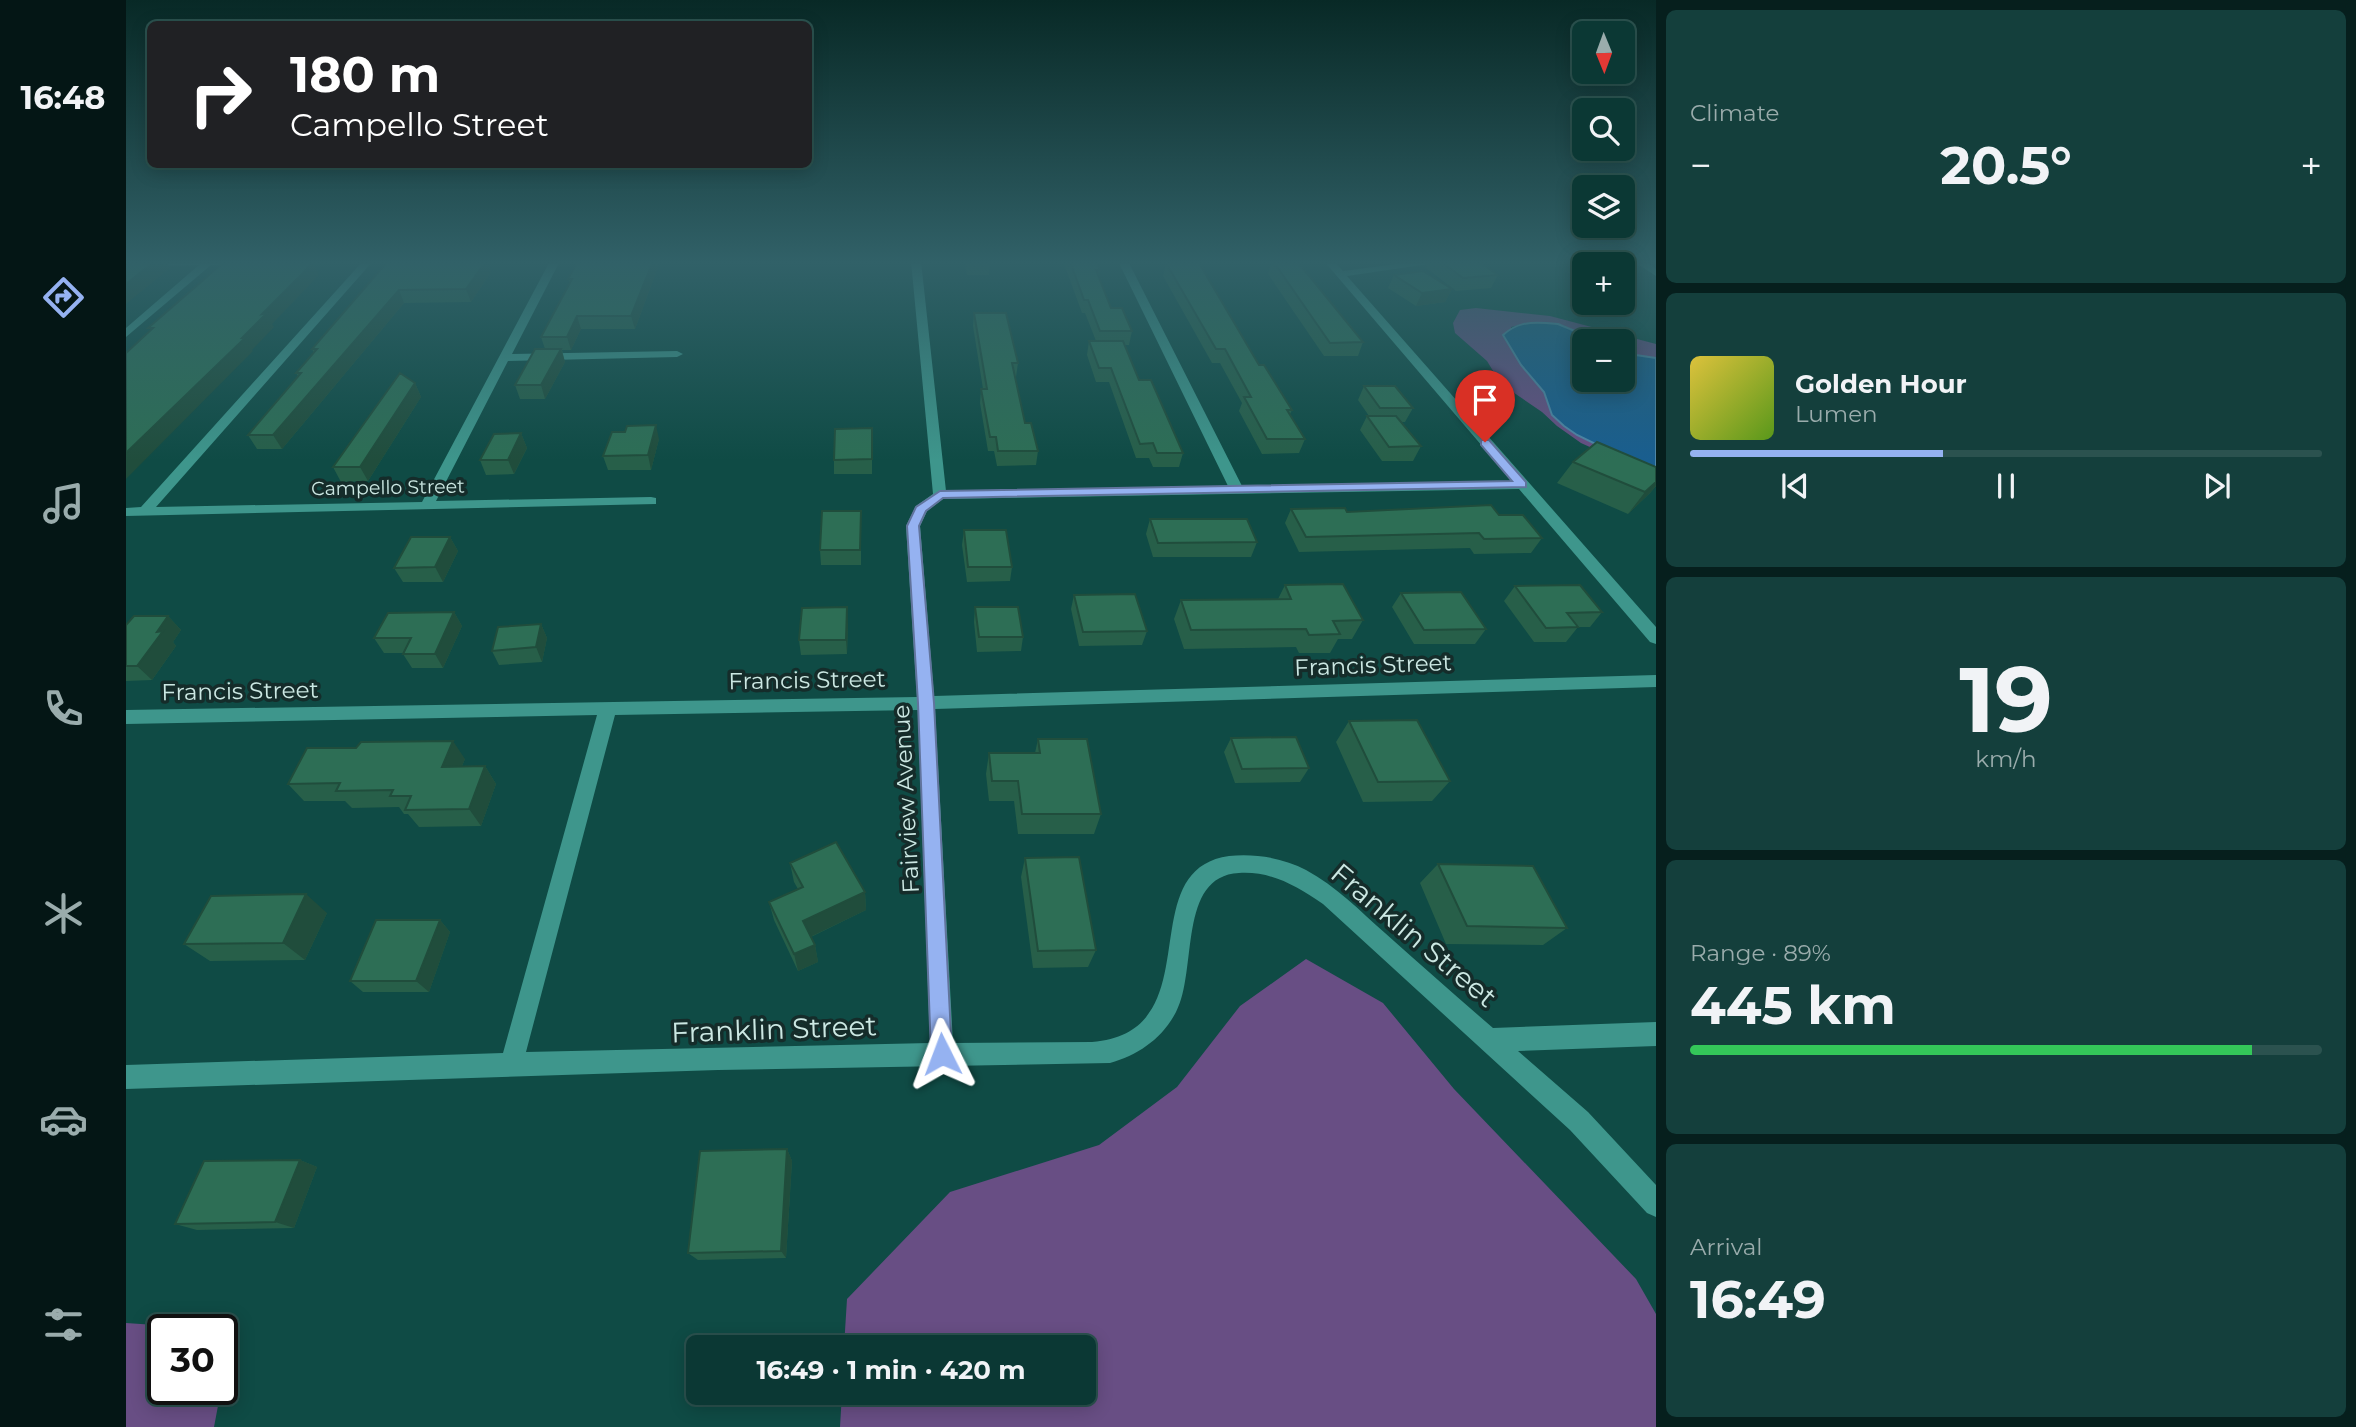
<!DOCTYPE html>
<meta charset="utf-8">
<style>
body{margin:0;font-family:Montserrat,sans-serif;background:#143f3c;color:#f1f3f6;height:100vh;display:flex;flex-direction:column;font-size:26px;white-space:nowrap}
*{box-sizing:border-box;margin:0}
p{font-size:23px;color:#9aacac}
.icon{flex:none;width:38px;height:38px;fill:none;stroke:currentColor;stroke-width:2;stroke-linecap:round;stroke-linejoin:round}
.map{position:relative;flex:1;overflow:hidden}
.panel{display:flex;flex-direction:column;gap:10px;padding:10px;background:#061f1d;width:700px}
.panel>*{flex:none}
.top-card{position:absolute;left:21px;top:21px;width:665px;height:147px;border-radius:10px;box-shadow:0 4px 18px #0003,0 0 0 2px #2b524f;background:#202124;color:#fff;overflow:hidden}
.needle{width:46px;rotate:179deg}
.buttons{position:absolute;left:1446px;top:21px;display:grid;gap:14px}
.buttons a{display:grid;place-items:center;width:63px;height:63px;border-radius:10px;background:#0b3834;box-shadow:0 4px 18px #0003,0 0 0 2px #2b524f;font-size:35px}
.speed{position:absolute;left:21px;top:1314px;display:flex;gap:14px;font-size:35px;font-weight:700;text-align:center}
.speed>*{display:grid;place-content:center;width:91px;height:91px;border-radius:50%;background:#0b3834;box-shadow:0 4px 18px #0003,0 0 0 2px #2b524f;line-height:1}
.speed .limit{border:4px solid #111;border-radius:10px;background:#fff;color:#111}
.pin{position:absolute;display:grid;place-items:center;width:60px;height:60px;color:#fff;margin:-72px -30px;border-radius:50% 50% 50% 0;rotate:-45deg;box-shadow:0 0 7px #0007}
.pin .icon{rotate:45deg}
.me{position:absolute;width:77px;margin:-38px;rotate:357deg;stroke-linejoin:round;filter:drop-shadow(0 0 5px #0008)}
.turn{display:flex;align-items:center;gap:24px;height:147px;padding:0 28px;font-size:32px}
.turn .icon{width:91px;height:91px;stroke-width:2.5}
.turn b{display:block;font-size:49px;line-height:60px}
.big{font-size:52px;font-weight:700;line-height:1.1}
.panel .card{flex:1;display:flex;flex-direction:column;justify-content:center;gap:10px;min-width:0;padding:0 24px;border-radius:10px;background:#143f3c}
.panel .dial{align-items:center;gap:0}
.dial b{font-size:91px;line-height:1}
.song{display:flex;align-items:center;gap:21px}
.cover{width:84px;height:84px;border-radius:10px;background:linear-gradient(135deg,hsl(50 70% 55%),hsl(90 70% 35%))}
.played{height:7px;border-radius:4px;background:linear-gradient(90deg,#95b2f1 40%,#2b524f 40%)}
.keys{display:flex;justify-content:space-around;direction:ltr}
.heat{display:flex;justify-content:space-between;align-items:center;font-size:38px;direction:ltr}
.charge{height:10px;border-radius:5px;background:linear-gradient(90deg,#34c759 89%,#2b524f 0)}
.trip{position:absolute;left:560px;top:1335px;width:410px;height:70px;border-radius:10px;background:#0b3834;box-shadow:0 4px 18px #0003,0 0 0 2px #2b524f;font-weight:700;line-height:70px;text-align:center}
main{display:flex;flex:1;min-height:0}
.dock{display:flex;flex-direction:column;width:126px;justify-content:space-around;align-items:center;background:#041615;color:#9aacac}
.dock .icon{width:49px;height:49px}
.dock .on{color:#95b2f1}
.dock b{font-size:32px;color:#f1f3f6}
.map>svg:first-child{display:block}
</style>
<main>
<nav class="dock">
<b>16:48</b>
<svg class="icon on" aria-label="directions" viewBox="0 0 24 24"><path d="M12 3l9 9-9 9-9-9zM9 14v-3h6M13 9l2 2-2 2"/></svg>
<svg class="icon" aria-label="music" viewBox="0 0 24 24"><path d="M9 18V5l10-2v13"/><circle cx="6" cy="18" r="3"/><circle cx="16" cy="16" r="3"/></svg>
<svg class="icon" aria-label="phone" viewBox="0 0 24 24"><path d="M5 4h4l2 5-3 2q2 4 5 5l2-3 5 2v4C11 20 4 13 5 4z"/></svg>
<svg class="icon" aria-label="climate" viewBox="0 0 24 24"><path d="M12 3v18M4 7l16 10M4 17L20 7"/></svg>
<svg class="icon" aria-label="car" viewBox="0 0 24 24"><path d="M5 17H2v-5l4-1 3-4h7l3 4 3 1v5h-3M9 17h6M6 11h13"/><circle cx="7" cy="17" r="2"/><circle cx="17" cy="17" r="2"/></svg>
<svg class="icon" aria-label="filters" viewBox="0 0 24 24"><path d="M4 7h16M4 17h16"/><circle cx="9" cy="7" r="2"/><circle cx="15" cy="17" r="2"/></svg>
</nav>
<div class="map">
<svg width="1530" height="1427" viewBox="0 0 1530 1427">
<rect width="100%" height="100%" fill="#0f4b45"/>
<!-- green -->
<path fill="#684e84" d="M 1350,308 L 1424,316 L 1530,344 L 1530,358 L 1496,353 L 1496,341 L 1473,341 L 1432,324 L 1420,323 L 1406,322 L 1385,327 L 1388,351 L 1395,365 L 1418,392 L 1426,415 L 1451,435 L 1530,477 L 1455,443 L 1431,426 L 1416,412 L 1375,384 L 1361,361 L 1329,333 L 1327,323 L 1334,310 Z
M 1180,959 L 1257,1003 L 1328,1089 L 1510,1279 L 1530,1314 L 1530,1427 L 714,1427 L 716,1393 L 957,1393 L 957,1348 L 718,1347 L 721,1299 L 824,1192 L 973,1145 L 1051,1087 L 1114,1006 Z
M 0,1323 L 44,1326 L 51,1330 L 37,1330 L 37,1390 L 95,1390 L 88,1427 L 0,1427 Z"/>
<!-- water -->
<path fill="#195e8f" stroke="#4f87a8" stroke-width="2" d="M 1420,323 L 1432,324 L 1473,341 L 1458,341 L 1458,380 L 1496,380 L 1496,353 L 1530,358 L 1530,468 L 1494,456 L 1451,435 L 1438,426 L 1426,415 L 1418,392 L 1395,365 L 1377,335 C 1390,323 1403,322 1420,323 Z"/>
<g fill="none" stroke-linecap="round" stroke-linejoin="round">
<!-- minor -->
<path fill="#3e968c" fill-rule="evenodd" d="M 0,261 L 207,261 L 202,264 L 85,265 L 0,337 L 0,328 L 73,265 L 0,266 Z
M 237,261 L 247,261 L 30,507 L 296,502 L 424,261 L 434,261 L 386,354 L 551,351 L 557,354 L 551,357 L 382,361 L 310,501 L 525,497 L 530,498 L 530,504 L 0,516 L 0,508 L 15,507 Z
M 785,261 L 795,261 L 820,491 L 1102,486 L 992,261 L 1002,261 L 1116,486 L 1386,481 L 1198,261 L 1208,261 L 1217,271 L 1294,261 L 1323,261 L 1221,276 L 1530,627 L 1530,644 L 1524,642 L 1393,489 L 817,499 L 801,511 L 794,526 L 808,696 L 1530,675 L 1530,687 L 809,709 L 827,1043 L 966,1042 C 1088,1032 1003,870 1103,856 C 1128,853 1158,858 1180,870 C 1210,886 1234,911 1259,933 C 1295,965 1331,997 1367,1028 L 1530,1022 L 1530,1046 L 1392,1051 L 1462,1112 L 1530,1185 L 1530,1217 L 1521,1213 L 1444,1130 L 1197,904 C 1170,886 1146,871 1113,873 C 1051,876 1072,971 1050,1012 C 1036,1039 1012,1055 984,1063 L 592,1070 L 0,1089 L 0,1065 L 377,1053 L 471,715 L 0,724 L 0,710 L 791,697 L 780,526 L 790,506 L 807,494 ZM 792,710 L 804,1043 L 400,1052 L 489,715 Z
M 1507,261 L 1519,261 L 1530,269 L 1530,276 Z"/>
</g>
<!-- wall -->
<path fill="#275f49" d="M 262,261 L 361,261 L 365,272 L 345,302 L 278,303 L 156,449 L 131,449 L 122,435 L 172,376 L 170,373 L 188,353 L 186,349 Z
M 527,261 L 531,261 L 532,267 L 509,329 L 455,329 L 445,350 L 436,350 L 439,362 L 419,399 L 394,399 L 389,385 L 419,349 L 415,337 L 444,283 L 442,279 Z
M 838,261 L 864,261 L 863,275 L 841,275 Z
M 937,261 L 970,261 L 974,270 L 973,278 L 985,308 L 1006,331 L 1003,345 L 998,345 L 1013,380 L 1057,453 L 1053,467 L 1027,467 L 1023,458 L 1010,458 L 983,382 L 970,382 L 961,355 L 963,341 L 970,341 L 959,313 L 956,313 Z
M 1146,261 L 1237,342 L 1232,356 L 1198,356 L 1142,274 Z
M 1302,261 L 1352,261 L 1372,275 L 1365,288 L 1330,291 L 1299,267 Z
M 1040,263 L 1133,365 L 1166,410 L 1164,414 L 1179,439 L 1173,453 L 1136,454 L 1113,411 L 1116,403 L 1094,363 L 1086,363 L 1037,276 Z
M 1268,275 L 1326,289 L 1319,302 L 1290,306 L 1262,288 Z
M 848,313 L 892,363 L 890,377 L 889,377 L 899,423 L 912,451 L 910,465 L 871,466 L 868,451 L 862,451 L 854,403 L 855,389 L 857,389 L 847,326 Z
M 289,383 L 295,397 L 242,481 L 215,482 L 207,467 Z
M 1238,386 L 1287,408 L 1279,422 L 1275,422 L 1295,446 L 1287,461 L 1256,461 L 1234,430 L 1241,416 L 1243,416 L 1232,400 Z
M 746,428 L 746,474 L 708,474 L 708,460 Z
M 395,433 L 401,448 L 388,474 L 360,475 L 354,460 Z
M 533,439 L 525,470 L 482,470 L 477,456 Z
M 1447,462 L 1530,467 L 1530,486 L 1524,493 L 1502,514 L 1431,483 Z
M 1165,509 L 1221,512 L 1373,515 L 1416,538 L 1405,553 L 1348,554 L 1344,548 L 1173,552 L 1159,523 Z
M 735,511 L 735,565 L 695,565 L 694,550 Z
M 1024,519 L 1131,542 L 1125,557 L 1027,557 L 1020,534 Z
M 838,530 L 886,567 L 884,581 L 841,582 L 836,545 Z
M 324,537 L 332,551 L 317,582 L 277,582 L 268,568 Z
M 1159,585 L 1237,620 L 1226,639 L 1212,639 L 1204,653 L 1173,653 L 1170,647 L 1058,649 L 1048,619 L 1055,600 L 1152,599 Z
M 1389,586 L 1476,612 L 1464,627 L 1452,627 L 1440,642 L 1408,642 L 1378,601 Z
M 1275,593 L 1360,629 L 1349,644 L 1288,644 L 1266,607 Z
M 948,595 L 1021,631 L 1016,645 L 953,646 L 945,609 Z
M 849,607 L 897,637 L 895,651 L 851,652 L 848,622 Z
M 328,612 L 336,626 L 317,668 L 286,668 L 277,654 L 278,653 L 258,653 L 248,638 Z
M 42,616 L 55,630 L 47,642 L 50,646 L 26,680 L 0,681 L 0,625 Z
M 722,622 L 721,654 L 675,655 L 673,640 Z
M 415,624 L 421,638 L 416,662 L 373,665 L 366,651 Z
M 1223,721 L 1324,781 L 1306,801 L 1237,802 L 1210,742 Z
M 1105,738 L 1183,768 L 1174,782 L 1109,783 L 1098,752 Z
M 912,739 L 975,814 L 968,834 L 892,834 L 888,801 L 863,801 L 860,774 L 863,753 L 909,753 Z
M 339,759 L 336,766 L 359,766 L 370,784 L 355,826 L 293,827 L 282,814 L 278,814 L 273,807 L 226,808 L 219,801 L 178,801 L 162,784 Z
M 899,858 L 970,950 L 962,967 L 907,968 L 895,877 Z
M 664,863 L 739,892 L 740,910 L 685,937 L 689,945 L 692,962 L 672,971 L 648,920 L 643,902 L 672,889 L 668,882 Z
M 1312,864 L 1441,928 L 1417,945 L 1320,944 L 1294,883 Z
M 201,913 L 179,960 L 84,961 L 58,944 Z
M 314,920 L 324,932 L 303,992 L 237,992 L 224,981 Z
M 661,1149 L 666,1161 L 660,1258 L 572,1260 L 562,1253 Z
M 174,1160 L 191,1167 L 168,1228 L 71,1230 L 49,1224 Z"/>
<!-- shaded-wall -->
<path fill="#204d3c" d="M 29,261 L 40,261 L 44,268 L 0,304 L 0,284 Z
M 360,261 L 361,261 L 365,272 L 345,302 L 340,289 Z
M 527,261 L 531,261 L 532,267 L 509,329 L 505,316 Z
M 187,263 L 193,275 L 146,324 L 148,327 L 126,350 L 127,351 L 0,479 L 0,453 L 116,338 L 136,314 Z
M 1326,289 L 1319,302 L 1290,306 L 1296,293 Z
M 273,290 L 278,303 L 156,449 L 147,435 Z
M 451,316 L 455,329 L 445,350 L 441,337 Z
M 435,349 L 439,362 L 419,399 L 415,385 Z
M 289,383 L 295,397 L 242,481 L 234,467 Z
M 530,425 L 533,439 L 525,470 L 522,455 Z
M 395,433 L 401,448 L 388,474 L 382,460 Z
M 1530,482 L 1530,486 L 1524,493 L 1502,514 L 1519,492 Z
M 324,537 L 332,551 L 317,582 L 309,567 Z
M 721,607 L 722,622 L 721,654 L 720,640 Z
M 328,612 L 336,626 L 317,668 L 309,654 Z
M 42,616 L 55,630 L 47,642 L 50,646 L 26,680 L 11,666 L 31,632 Z
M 415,624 L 421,638 L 416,662 L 410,647 Z
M 327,741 L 339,759 L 328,784 L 316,767 Z
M 359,766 L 370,784 L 355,826 L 343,809 Z
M 739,892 L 740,910 L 680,939 L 677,921 Z
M 180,894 L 201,913 L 179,960 L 157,943 Z
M 314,920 L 324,932 L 303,992 L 290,981 Z
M 689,945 L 692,962 L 672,971 L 668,954 Z
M 661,1149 L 666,1161 L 660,1258 L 655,1251 Z
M 174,1160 L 191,1167 L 168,1228 L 149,1222 Z"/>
<!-- building -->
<path fill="#2d6e55" stroke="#204d3c" stroke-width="2" d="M 0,261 L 29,261 L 0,284 Z
M 262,261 L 360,261 L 340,289 L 273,290 L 147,435 L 122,435 L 175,373 L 170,373 L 191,349 L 186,349 Z
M 452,261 L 527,261 L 505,316 L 451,316 L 441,337 L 415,337 L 446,279 L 442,279 Z
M 841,261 L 864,261 L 864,262 L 841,262 Z
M 944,261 L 970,261 L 974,270 L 970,270 L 985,308 L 996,308 L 1006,331 L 974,331 L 962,300 L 958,300 Z
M 1147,261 L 1171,261 L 1237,342 L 1204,343 Z
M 1314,261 L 1352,261 L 1372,275 L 1337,278 Z
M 97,263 L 187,263 L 136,314 L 141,313 L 116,338 L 119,338 L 0,453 L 0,353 L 27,328 L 22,328 Z
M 1040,263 L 1073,263 L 1133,365 L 1138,365 L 1166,410 L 1161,410 L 1179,439 L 1141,439 L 1118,397 L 1125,397 L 1099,349 L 1090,349 Z
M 1297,271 L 1326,289 L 1296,293 L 1268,275 Z
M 848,313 L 880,313 L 892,363 L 886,363 L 899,423 L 905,423 L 912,451 L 872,451 L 870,437 L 864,437 L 855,389 L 861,389 Z
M 963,341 L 997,341 L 1013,380 L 1025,380 L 1057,453 L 1031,453 L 1027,443 L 1014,444 L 985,368 L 973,368 Z
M 409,349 L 435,349 L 415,385 L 389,385 Z
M 274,373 L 289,383 L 234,467 L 207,467 Z
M 1238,386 L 1269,386 L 1287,408 L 1254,408 Z
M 1241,416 L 1270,416 L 1295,446 L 1263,447 Z
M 530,425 L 522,455 L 477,456 L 486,432 L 499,432 L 501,426 Z
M 746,428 L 746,459 L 708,460 L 709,429 Z
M 395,433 L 382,460 L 354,460 L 368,434 Z
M 1471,442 L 1530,467 L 1530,482 L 1519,492 L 1447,462 Z
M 1365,505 L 1373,515 L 1397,515 L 1416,538 L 1358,539 L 1353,533 L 1180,537 L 1165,509 L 1219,508 L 1221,512 Z
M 696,511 L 735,511 L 734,550 L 694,550 Z
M 1024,519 L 1121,519 L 1131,542 L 1032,543 Z
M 838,530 L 880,530 L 886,567 L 842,567 Z
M 285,537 L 324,537 L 309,567 L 268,568 Z
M 1217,584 L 1237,620 L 1207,621 L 1214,634 L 1183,635 L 1180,629 L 1065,630 L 1055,600 L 1165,599 L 1159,585 Z
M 1454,585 L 1476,612 L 1441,613 L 1452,627 L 1420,628 L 1389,586 Z
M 1335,592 L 1360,629 L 1298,630 L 1275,593 Z
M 1009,594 L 1021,631 L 957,632 L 948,595 Z
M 721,607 L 720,640 L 673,640 L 676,608 Z
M 849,607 L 892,607 L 897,637 L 853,637 Z
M 328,612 L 309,654 L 277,654 L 285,638 L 248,638 L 262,613 Z
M 8,616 L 42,616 L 31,632 L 37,631 L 11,666 L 0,666 L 0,625 Z
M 415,624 L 410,647 L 366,651 L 372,627 Z
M 1291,720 L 1324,781 L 1252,782 L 1223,721 Z
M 1170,737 L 1183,768 L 1116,769 L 1105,738 Z
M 912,739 L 961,739 L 975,814 L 896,814 L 892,781 L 866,781 L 863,753 L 914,753 Z
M 327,741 L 316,767 L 359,766 L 343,809 L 279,810 L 285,796 L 264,796 L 267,790 L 210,791 L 214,783 L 162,784 L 181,748 L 230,748 L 235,742 Z
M 710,842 L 739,892 L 677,921 L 689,945 L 668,954 L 643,902 L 677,887 L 664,863 Z
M 953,857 L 970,950 L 912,951 L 899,858 Z
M 1312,864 L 1407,866 L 1441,928 L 1341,926 Z
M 180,894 L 157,943 L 58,944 L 85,896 Z
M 250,920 L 314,920 L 290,981 L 224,981 Z
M 661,1149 L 655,1251 L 562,1253 L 574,1151 Z
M 174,1160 L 149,1222 L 49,1224 L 78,1161 Z"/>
<!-- sky -->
<linearGradient id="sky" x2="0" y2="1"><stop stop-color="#082926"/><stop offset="0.57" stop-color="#316168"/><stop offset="1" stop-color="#316168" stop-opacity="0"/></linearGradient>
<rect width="1530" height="461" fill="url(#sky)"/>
<!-- route -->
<path fill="#95b2f1" stroke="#61749d" stroke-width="2" d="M 1355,440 L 1363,440 L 1400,482 L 1400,487 L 817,498 L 800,511 L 793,526 L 808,703 L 826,1054 L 823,1061 L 816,1064 L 808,1061 L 805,1054 L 792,703 L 781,526 L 790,507 L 814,491 L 1386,481 L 1355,445 Z"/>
<g text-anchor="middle" stroke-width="7" stroke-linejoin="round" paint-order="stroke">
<!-- far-street labels -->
<g font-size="19" fill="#cce8e3" stroke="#152c2a">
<text transform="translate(262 487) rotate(-1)" y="7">Campello Street</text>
</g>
<!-- street labels -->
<g font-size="23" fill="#cce8e3" stroke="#152c2a">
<text transform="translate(1247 665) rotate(-2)" y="8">Francis Street</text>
<text transform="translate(681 680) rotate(-1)" y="8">Francis Street</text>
<text transform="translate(114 691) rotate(-1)" y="8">Francis Street</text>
<text transform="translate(780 799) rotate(-93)" y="8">Fairview Avenue</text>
</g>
<!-- near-street labels -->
<g font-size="28" fill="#cce8e3" stroke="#152c2a">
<text transform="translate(1288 935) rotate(40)" y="10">Franklin Street</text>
<text transform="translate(648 1029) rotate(-2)" y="10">Franklin Street</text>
</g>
</g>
</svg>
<div class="buttons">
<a><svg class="needle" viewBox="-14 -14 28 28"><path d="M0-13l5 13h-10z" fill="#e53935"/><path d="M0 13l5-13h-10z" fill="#9aacac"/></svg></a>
<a><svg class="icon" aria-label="search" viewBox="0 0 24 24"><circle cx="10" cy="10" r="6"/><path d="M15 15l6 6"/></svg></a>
<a><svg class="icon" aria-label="layers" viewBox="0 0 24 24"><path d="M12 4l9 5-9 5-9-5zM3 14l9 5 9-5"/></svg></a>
<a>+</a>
<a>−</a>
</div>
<div class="speed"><div class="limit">30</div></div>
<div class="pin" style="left:1359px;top:442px;background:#d93025"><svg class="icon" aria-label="arrive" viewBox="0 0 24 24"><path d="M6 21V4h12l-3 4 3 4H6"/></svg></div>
<svg class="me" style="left:816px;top:1054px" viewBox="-20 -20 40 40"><path d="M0-17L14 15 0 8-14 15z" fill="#95b2f1" stroke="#fff" stroke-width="4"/></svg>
<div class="trip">16:49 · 1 min · 420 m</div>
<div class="top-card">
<div class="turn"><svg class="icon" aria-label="right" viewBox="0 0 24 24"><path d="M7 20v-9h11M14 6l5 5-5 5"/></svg><div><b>180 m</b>Campello Street</div></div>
</div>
</div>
<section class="panel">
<div class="card"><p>Climate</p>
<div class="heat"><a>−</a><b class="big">20.5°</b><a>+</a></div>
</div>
<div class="card">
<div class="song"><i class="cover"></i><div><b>Golden Hour</b><p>Lumen</p></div></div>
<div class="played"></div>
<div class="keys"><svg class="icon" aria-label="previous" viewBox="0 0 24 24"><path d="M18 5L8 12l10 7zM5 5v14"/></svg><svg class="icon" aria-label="pause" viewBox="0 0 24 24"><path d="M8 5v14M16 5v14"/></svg><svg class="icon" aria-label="next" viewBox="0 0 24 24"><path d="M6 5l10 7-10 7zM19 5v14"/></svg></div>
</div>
<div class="card dial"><b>19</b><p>km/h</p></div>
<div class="card"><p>Range · 89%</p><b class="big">445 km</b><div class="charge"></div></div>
<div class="card"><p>Arrival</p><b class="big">16:49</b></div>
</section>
</main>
